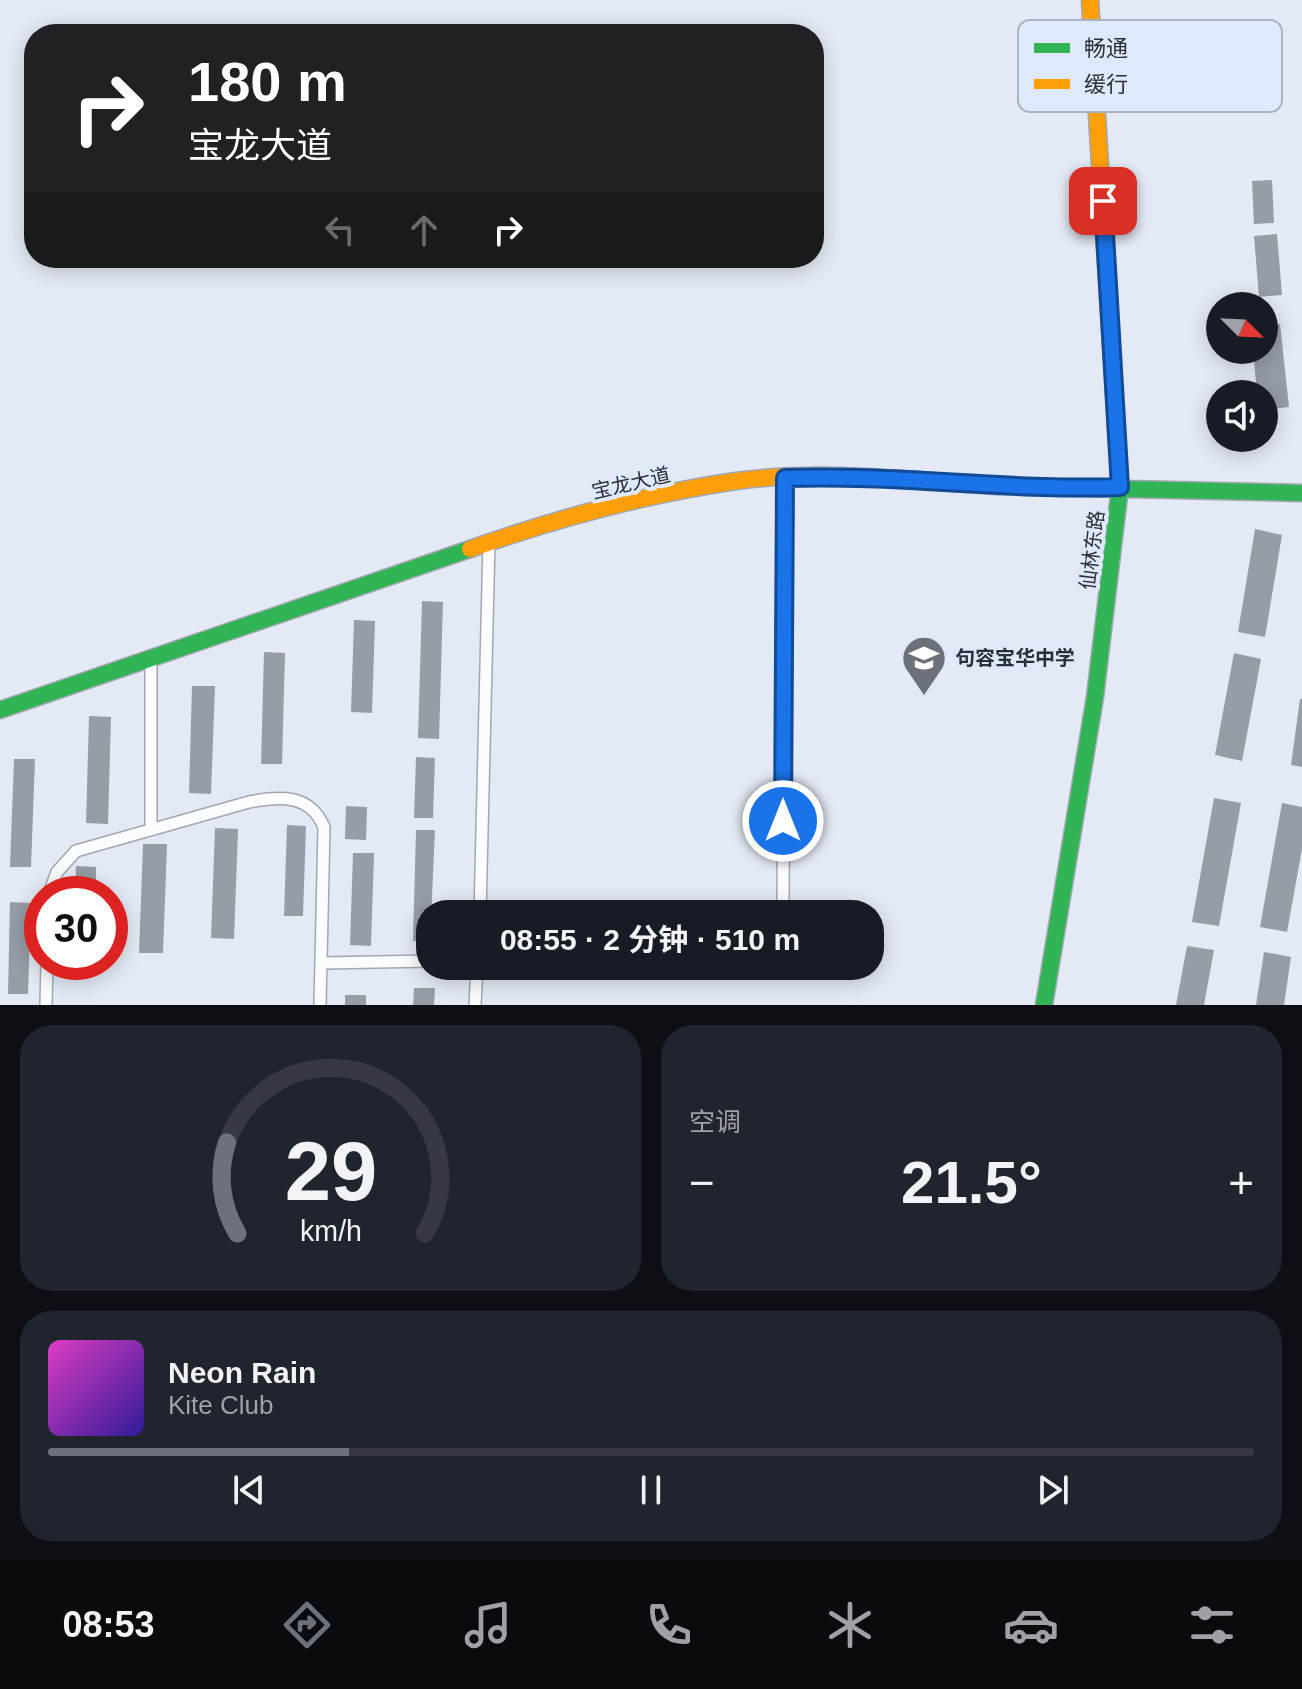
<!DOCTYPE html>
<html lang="zh">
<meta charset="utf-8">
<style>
body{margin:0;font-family:Arial,"Noto Sans SC",sans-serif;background:#20242c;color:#f1f3f6;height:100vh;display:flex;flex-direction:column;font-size:30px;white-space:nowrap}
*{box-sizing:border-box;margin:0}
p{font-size:26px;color:#9ea1a6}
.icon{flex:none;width:44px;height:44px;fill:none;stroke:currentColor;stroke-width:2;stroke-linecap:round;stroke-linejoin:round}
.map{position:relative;height:1005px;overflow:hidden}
.drawer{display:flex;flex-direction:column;gap:20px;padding:20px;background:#0d0f14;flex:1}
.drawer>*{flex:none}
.guide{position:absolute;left:24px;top:24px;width:800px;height:244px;border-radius:32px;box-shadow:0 4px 20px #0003;background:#202124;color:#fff;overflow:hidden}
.needle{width:52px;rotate:114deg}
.buttons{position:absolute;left:1206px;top:292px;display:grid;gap:16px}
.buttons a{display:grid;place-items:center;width:72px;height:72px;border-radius:50%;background:#171b24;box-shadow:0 4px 20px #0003;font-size:40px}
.speed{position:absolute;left:24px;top:876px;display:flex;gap:16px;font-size:40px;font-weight:700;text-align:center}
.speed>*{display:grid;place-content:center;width:104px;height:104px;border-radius:50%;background:#171b24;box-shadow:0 4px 20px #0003;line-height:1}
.speed .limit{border:12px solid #d22;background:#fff;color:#111}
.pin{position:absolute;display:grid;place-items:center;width:68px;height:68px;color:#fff;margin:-34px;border-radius:16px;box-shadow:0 4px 12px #0006}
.me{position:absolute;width:88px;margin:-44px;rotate:0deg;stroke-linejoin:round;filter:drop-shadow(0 0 6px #0008)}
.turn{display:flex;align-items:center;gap:28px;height:168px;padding:0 32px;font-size:36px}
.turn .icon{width:104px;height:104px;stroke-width:2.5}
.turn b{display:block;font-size:56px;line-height:68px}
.lanes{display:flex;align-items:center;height:76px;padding:0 32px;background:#0003;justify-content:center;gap:40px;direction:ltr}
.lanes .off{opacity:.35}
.big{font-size:60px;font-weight:700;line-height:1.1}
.drawer .widget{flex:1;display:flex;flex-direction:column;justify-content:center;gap:12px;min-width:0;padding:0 28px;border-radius:32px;background:#20242c}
.drawer .dial{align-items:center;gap:0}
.dial svg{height:208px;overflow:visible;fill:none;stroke:#363941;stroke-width:7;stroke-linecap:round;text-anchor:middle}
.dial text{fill:#f1f3f6;stroke:none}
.song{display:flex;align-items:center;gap:24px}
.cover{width:96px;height:96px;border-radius:12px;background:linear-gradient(135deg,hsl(310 70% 55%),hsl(250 70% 35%))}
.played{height:8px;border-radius:4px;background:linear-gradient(90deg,#6c717a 25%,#363941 25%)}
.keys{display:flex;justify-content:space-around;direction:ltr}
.heat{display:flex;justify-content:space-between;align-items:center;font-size:44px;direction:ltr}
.drawer .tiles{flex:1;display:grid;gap:20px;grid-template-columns:1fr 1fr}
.widget:last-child{grid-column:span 2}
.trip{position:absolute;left:416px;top:900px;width:468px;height:80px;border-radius:32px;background:#171b24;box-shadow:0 4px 20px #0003;font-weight:700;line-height:80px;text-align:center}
.dock{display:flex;height:128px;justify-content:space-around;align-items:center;background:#090b0e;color:#9ea1a6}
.dock .icon{width:56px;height:56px}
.dock .selected{color:#6c717a}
.dock b{font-size:36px;color:#f1f3f6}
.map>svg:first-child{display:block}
</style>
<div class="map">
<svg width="1302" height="1005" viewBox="0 0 1302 1005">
<rect width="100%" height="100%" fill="#e4eaf5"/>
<!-- building -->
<path fill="#969da5" d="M 1272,180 L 1274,223 L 1254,224 L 1252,181 Z
M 1277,234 L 1282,295 L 1259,297 L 1254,236 Z
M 1280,324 L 1289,407 L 1264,410 L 1264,394 L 1257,394 L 1253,350 L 1264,350 L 1264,325 Z
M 1255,529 L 1282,535 L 1265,637 L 1238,632 Z
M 422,601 L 443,602 L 439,739 L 418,738 Z
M 354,620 L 375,621 L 372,713 L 351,712 Z
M 264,652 L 285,653 L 282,764 L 261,764 Z
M 1234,653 L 1261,659 L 1242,761 L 1215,755 Z
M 192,686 L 215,686 L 211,794 L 189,793 Z
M 1300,699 L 1302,699 L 1302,767 L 1291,765 Z
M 89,716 L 111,717 L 108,824 L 86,823 Z
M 416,757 L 435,758 L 433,818 L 414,818 Z
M 14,759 L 35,759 L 31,867 L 10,867 Z
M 1214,798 L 1241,803 L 1219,926 L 1192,922 Z
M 1282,803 L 1302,807 L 1302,849 L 1287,932 L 1260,927 Z
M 346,806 L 367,807 L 366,840 L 345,839 Z
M 287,825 L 306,826 L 303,916 L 284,916 Z
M 215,828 L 238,829 L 234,939 L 211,938 Z
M 416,830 L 435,830 L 430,941 L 413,941 Z
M 143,844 L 167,844 L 163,953 L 139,953 Z
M 353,853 L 374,853 L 371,946 L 350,945 Z
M 76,866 L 96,867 L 96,894 L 75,894 Z
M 10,902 L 31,903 L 28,994 L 8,994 Z
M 1187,946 L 1214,950 L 1204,1005 L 1176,1005 Z
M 1264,952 L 1291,957 L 1284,1005 L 1256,1005 Z
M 73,962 L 93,962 L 93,974 L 72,973 Z
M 414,988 L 435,988 L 434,1005 L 413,1005 Z
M 345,995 L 366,995 L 366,1005 L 345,1005 Z"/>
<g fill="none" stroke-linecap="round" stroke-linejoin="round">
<!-- street casing -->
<g stroke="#a2a7af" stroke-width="14">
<path id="street" d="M 151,830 L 151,658
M 49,894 L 57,872 L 76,851 L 249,802 C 281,796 310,794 324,827 L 320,1005
M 480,914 L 489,542
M 783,914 L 785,478
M 323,963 L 430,961
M 783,969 L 783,966
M 46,1005 L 47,962
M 475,1005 L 477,966"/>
</g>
<!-- fast casing -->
<g stroke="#a2a7af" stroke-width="19">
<path id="fast" d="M 998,486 L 1302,493
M 0,710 L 470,549
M 1044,1005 L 1095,697 L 1120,487 L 1105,247"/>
</g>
<!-- slow casing -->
<g stroke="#a2a7af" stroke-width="19">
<path id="slow" d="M 1090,0 L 1105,247
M 470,549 C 555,519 647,494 736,481 C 822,469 913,481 998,486"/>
</g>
<!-- street -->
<use href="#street" stroke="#fbfcfe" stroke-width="11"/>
<!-- fast -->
<use href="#fast" stroke="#30b455" stroke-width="16"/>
<!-- slow -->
<use href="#slow" stroke="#ff9f0a" stroke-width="16"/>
</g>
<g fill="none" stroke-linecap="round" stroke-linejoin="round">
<!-- route casing -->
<g stroke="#114b97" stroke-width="20">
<path id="route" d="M 783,821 L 785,478 C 897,474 1008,491 1120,487 L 1103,201"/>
</g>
<!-- route -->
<use href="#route" stroke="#1a73e8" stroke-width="14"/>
</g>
<!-- icons -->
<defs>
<g id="school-pin" transform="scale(2.3)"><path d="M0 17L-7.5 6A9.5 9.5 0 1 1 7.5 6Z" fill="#6c717a" stroke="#dee9fb"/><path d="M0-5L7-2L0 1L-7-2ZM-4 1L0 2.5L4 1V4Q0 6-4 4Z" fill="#fff"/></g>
</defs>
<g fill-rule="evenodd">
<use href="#school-pin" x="924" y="658"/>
</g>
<g text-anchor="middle" stroke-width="8" stroke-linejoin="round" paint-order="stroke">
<!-- street labels -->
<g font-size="20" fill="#2b3038" stroke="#dee9fb">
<text transform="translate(631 483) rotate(-13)" y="7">宝龙大道</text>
<text transform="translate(1092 550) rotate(-83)" y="7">仙林东路</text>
</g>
<!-- poi labels -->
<g font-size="20" font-weight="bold" fill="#2b3038" stroke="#dee9fb" text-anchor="start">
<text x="955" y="665">句容宝华中学</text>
</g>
</g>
<!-- legend -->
<rect x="1018" y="20" width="264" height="92" rx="12" fill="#dee9fb" stroke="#a8b2c0" stroke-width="2"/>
<rect x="1034" y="43" width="36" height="10" fill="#30b455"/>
<rect x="1034" y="79" width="36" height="10" fill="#ff9f0a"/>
<g font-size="22" fill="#2b3038">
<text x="1084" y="56">畅通</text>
<text x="1084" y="92">缓行</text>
</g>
</svg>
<div class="buttons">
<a><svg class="needle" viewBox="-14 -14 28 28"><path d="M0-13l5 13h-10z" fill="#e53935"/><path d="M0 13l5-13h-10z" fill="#9ea1a6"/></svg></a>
<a><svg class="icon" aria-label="sound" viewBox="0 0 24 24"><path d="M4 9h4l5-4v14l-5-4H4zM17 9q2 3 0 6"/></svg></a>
</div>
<div class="speed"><div class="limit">30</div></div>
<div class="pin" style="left:1103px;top:201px;background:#d93025"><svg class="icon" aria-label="arrive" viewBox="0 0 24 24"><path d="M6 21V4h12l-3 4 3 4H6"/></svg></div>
<svg class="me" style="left:783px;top:821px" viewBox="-20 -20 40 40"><circle r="17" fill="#1a73e8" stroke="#fff" stroke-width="3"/><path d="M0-11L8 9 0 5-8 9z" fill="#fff"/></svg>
<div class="trip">08:55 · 2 分钟 · 510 m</div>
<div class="guide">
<div class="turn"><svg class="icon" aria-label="right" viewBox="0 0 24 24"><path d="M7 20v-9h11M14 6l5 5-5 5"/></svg><div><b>180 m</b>宝龙大道</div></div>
<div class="lanes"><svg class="icon off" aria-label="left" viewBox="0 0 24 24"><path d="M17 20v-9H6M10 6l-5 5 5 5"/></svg><svg class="icon off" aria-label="ahead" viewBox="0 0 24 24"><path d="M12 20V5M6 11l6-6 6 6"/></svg><svg class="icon" aria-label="right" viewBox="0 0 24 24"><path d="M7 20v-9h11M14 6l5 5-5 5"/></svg></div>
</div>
</div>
<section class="drawer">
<div class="tiles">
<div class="widget dial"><svg viewBox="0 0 100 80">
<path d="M14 69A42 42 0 1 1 86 69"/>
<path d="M14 69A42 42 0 0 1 10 34" stroke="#6c717a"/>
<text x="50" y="56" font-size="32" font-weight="700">29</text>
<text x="50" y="72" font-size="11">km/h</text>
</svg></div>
<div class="widget"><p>空调</p>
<div class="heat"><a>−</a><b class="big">21.5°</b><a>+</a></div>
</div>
<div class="widget">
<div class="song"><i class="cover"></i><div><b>Neon Rain</b><p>Kite Club</p></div></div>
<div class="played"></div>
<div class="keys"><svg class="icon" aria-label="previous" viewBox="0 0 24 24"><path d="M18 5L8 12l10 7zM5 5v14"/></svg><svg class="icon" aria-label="pause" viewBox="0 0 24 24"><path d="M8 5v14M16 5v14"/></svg><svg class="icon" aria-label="next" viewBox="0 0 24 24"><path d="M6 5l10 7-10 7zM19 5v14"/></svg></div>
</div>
</div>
</section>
<nav class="dock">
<b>08:53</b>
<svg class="icon selected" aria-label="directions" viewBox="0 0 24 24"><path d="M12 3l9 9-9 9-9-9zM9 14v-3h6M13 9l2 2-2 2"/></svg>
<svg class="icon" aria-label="music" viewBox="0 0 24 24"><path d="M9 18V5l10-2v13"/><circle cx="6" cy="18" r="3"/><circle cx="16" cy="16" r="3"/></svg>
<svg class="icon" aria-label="phone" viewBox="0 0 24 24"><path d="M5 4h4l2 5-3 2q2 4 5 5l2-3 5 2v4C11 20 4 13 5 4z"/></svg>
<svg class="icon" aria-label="climate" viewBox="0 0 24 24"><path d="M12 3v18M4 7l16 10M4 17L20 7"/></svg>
<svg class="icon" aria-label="car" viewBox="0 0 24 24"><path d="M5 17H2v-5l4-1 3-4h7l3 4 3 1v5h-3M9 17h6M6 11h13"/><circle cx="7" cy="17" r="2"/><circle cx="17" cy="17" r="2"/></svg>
<svg class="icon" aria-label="filters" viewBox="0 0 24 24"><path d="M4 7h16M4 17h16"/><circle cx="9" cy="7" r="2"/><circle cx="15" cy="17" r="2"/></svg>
</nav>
